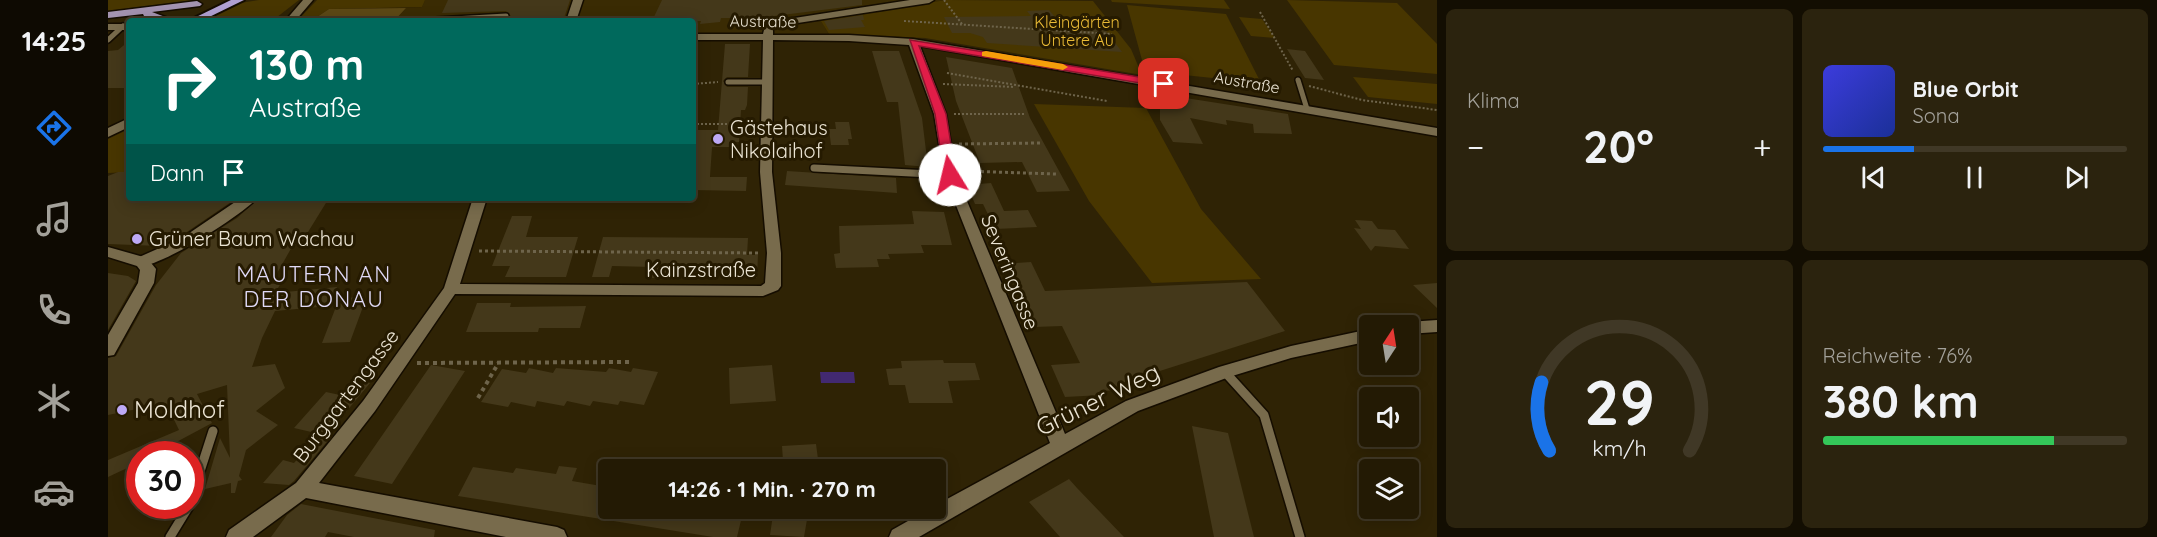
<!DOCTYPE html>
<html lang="de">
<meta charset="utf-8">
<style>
body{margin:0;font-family:Quicksand,sans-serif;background:#2b230e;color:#f1f3f6;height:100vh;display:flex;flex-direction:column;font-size:22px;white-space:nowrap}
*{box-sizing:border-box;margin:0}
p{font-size:20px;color:#a3a19a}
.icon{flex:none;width:33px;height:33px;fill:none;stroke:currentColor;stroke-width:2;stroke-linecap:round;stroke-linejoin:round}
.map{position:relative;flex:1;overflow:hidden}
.panel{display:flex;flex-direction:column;gap:9px;padding:9px;background:#130e02;width:720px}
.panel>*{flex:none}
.hud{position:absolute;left:18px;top:18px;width:570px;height:183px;border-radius:6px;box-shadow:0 3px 15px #0003,0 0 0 2px #403826;background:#00695c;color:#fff;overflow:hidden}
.needle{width:39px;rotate:12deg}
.fabs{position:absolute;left:1251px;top:315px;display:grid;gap:12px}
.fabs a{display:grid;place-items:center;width:60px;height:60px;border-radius:6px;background:#231a04;box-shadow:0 3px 15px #0003,0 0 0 2px #403826;font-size:30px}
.speed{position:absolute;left:18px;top:441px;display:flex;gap:12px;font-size:30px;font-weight:700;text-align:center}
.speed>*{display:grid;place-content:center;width:78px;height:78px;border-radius:50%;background:#231a04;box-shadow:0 3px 15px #0003,0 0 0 2px #403826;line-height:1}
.speed .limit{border:9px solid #d22;background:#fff;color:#111}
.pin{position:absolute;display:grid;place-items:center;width:51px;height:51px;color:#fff;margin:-26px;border-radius:12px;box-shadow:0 3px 9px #0006}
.me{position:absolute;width:66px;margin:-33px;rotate:351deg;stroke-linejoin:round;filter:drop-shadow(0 0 4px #0008)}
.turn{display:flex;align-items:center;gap:21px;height:126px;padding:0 24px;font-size:27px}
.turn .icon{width:78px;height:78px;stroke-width:2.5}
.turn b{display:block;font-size:42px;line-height:51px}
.then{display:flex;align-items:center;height:57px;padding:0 24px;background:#0003;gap:12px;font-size:22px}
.big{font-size:45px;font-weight:700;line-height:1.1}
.panel .card{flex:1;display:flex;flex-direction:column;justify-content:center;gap:9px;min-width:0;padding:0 21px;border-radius:9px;background:#2b230e}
.panel .dial{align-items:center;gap:0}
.dial svg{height:156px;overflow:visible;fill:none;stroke:#403826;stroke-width:7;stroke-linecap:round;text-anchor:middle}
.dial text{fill:#f1f3f6;stroke:none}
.song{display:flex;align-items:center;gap:18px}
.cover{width:72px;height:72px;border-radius:9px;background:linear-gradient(135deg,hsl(240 70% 55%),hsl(230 70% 35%))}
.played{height:6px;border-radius:3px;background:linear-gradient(90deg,#1a73e8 30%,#403826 30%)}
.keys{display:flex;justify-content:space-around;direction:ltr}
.heat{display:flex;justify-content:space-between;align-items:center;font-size:33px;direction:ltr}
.charge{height:9px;border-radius:4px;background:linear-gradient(90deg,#34c759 76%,#403826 0)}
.panel .tiles{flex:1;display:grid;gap:9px;grid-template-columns:repeat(2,1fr)}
.trip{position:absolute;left:490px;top:459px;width:348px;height:60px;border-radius:6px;background:#231a04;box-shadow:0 3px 15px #0003,0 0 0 2px #403826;font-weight:700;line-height:60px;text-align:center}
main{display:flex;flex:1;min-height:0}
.dock{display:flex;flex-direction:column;width:108px;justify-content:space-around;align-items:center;background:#0e0a02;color:#a3a19a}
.dock .icon{width:42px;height:42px}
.dock .selected{color:#1a73e8}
.dock b{font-size:27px;color:#f1f3f6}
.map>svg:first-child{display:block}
</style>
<main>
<nav class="dock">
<b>14:25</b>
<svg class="icon selected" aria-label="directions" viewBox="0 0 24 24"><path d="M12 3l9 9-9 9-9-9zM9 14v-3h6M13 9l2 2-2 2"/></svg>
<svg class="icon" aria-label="music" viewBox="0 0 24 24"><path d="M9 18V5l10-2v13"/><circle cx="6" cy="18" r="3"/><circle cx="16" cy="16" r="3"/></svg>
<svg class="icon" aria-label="phone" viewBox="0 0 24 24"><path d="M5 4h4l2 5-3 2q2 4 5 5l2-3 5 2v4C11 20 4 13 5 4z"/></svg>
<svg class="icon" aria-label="climate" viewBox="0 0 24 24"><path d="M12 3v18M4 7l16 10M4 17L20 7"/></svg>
<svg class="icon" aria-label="car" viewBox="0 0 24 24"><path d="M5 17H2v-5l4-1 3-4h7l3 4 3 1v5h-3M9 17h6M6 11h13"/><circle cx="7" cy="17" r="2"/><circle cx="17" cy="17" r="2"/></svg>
</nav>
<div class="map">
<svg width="1329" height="537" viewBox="0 0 1329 537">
<rect width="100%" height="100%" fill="#2f2305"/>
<!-- built -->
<path fill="#3a2b03" d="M 317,0 L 839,0 L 712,19 L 722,36 L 585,33 L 585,21 L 286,21 L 298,8 L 314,7 Z"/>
<!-- green -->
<path fill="#483600" d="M 0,0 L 88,0 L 0,11 Z
M 151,0 L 191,0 L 164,21 L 93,21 L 125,4 Z
M 209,0 L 317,0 L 314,7 L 221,9 L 203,21 L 189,21 Z
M 839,0 L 985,1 L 1023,49 L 1034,75 L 817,38 L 721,34 L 711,18 Z
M 1003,0 L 1116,0 L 1122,9 L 1004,2 Z
M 1179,0 L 1289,3 L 1329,44 L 1329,74 L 1226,65 Z
M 1019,5 L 1118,14 L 1153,83 L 1037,71 Z
M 1131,17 L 1154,19 L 1167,38 L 1143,36 Z
M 1245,77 L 1329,84 L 1329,104 L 1260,97 Z
M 926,104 L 1038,108 L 1093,209 L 1153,279 L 1044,283 L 981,201 Z
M 21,129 L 21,172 L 0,173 L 0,139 Z"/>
<!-- forest -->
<path fill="#5c4815" d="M 298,8 L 286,21 L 255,18 L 241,21 L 203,21 L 221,9 Z"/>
<!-- water -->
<path fill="#422971" d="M 712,372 L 746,372 L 747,383 L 713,383 Z"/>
<!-- building -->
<path fill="#44381a" d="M 340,0 L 462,0 L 455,21 L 396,21 L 403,16 L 398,11 L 334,13 Z
M 554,0 L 754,0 L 754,5 L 651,18 L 613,18 L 612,22 L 592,24 L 593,21 L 544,21 Z
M 941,10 L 954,25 L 993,24 L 1014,52 L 879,43 L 875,37 L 862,33 L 844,33 L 836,17 L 923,16 L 919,11 Z
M 755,15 L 756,20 L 753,20 L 757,27 L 721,30 L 716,21 Z
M 21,41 L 21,88 L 0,88 L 0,51 L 10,50 Z
M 617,44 L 642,44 L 640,77 L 619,77 L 615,81 L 619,87 L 640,87 L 639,105 L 637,110 L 633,110 L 631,142 L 621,142 L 621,147 L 604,147 L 602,177 L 639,177 L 638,191 L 585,190 L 585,130 L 610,130 Z
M 1179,49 L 1197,51 L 1216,80 L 1197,78 Z
M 764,51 L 791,51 L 814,118 L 820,167 L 797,165 L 790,102 L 779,102 Z
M 838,57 L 904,68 L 922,118 L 962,191 L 929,192 L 914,162 L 872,163 L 848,101 Z
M 1052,94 L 1180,114 L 1184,134 L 1146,133 L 1145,124 L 1118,120 L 1119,125 L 1082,118 L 1095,144 L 1065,142 L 1052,120 Z
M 727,122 L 741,122 L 744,139 L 740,139 L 741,145 L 723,145 L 721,129 L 728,129 Z
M 679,171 L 788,178 L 789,193 L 677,185 Z
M 10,172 L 21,172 L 21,201 L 47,198 L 129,198 L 73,236 L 51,246 L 0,244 L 0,176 Z
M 883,183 L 896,211 L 920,210 L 929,227 L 887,229 L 875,204 L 867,204 L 859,185 Z
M 151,198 L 221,198 L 192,245 L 185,245 L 163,284 L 173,283 L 167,293 L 229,287 L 221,306 L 167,311 L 154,338 L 144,367 L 167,364 L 177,388 L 148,411 L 170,425 L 138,450 L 131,476 L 134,480 L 130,481 L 127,493 L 123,493 L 123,483 L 97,489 L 112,438 L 122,458 L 119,385 L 89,394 L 104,423 L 46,454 L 32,454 L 32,462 L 0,477 L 0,460 L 71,430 L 58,403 L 0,415 L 0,358 L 8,356 L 48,285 L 73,253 L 129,218 Z
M 804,211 L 836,212 L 844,245 L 813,245 L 816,253 L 780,254 L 782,259 L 769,259 L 771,267 L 728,268 L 726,254 L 732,253 L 731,226 L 806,224 Z
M 404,216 L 424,216 L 418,237 L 470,237 L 458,277 L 397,277 L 402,266 L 384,266 Z
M 1247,220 L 1264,221 L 1270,229 L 1287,230 L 1301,249 L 1267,246 L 1263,251 L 1246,228 L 1253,229 Z
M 495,237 L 640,238 L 639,255 L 650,255 L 649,278 L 631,278 L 632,267 L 606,266 L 605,278 L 587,278 L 588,267 L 562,267 L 560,278 L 543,278 L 545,267 L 504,266 L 501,277 L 484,277 Z
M 923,262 L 937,291 L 1139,282 L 1177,331 L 1011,384 L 1013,390 L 992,391 L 994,395 L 957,397 L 943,365 L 972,363 L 954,326 L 926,327 L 896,264 Z
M 0,273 L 20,276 L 28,281 L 0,330 Z
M 1329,283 L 1329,308 L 1305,285 Z
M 248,297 L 245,305 L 256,304 L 242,342 L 214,343 L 231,299 Z
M 369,303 L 403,303 L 402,307 L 478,306 L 472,328 L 431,328 L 430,332 L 358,332 Z
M 835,360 L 836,363 L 867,363 L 872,380 L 840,381 L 845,403 L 801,403 L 797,385 L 781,385 L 778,369 L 794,368 L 793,361 Z
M 323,365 L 357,371 L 284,484 L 246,476 Z
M 664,365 L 668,401 L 622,404 L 621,368 Z
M 421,368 L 445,373 L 448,368 L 498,372 L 501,368 L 523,372 L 525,368 L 550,372 L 536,405 L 512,401 L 510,405 L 485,401 L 482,406 L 459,401 L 456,406 L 429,401 L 427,407 L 403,402 L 400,407 L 373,402 L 394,369 L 418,373 Z
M 246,379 L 262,383 L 218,436 L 223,437 L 186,481 L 181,485 L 155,483 L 175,460 L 186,463 L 212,434 L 186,428 L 218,392 L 232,395 Z
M 1084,426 L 1120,433 L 1146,537 L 1106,537 Z
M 708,444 L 710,459 L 675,461 L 674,446 Z
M 451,466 L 469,468 L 464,481 L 499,487 L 491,508 L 636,508 L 629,537 L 605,537 L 350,496 L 365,467 L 405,473 L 408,468 L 448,474 Z
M 961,479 L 969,488 L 1016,537 L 952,537 L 921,502 Z
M 193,504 L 327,530 L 326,537 L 246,537 L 220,532 L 217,537 L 163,537 L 179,515 Z
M 666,508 L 701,508 L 696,537 L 662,535 Z"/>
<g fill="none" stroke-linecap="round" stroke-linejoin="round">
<!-- service-far2 casing -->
<g stroke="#150d00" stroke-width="8">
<path id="service-far2" d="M 310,21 L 398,16
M 0,40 L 15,26
M 1190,80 L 1199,109
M 620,82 L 659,82"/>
</g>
<!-- service-far1 casing -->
<g stroke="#150d00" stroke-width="10">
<path id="service-far1" d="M 706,168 L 842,175"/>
</g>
<!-- service casing -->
<g stroke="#150d00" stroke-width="12">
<path id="service" d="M 1117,372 L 1156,415 L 1192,537
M 82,502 L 105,431
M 62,537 L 81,506"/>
</g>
<!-- minor casing -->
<g stroke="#150d00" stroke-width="3">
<path id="minor" d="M 195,0 L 205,0 L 187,21 L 177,21 Z
M 465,0 L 475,0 L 468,21 L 458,21 Z
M 802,0 L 826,0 L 821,3 L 670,26 L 665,29 L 665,35 L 741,35 L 805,39 L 1329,128 L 1329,136 L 812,46 L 838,114 L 848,175 L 957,434 L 1018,401 L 1111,367 L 1183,346 L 1262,329 L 1262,341 L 1183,358 L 1121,377 L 1030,411 L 811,537 L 781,537 L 784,530 L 823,508 L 828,508 L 828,505 L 942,443 L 836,175 L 826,114 L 801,45 L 741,41 L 665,40 L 664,172 L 673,253 L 673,286 L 670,290 L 655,296 L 347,294 L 267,411 L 211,483 L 449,527 L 456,530 L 459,537 L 398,537 L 198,498 L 145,537 L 118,537 L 121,530 L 188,483 L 255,401 L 336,288 L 365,198 L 379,198 L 352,284 L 653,286 L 657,283 L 659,253 L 652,172 L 655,40 L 585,40 L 585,34 L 655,34 L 657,26 L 667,21 Z
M 0,24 L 21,24 L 21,30 L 0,30 Z
M 133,198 L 149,198 C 136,214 47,271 29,266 L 27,262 L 29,258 L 74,238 Z
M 1329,320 L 1329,332 L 1300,334 L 1300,326 L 1293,326 L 1300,322 Z"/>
</g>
<!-- secondary casing -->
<g stroke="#150d00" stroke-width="3">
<path id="secondary" d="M 21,118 L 21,127 L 0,137 L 0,128 Z
M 0,247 L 39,258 L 48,269 L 46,283 L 6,355 L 0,356 L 0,335 L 30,283 L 32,270 L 29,266 L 0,257 Z"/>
</g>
<!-- primary casing -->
<g stroke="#150d00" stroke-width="3">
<path id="primary" d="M 89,1 L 94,4 L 92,6 L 44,12 L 68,21 L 53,21 L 36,16 L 35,14 L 0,18 L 0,12 Z"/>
</g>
<!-- trunk casing -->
<g stroke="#150d00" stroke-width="4">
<path id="trunk" d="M 123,0 L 136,0 L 93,21 L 82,20 Z"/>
</g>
<!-- path-far2 -->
<path stroke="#6e644b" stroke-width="2" stroke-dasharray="2 2" stroke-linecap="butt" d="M 836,0 L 854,24
M 1152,12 L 1185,71
M 796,21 L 1004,34
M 839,73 L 999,101
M 585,84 L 610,82
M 835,84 L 906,87
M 1201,86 L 1254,100 L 1329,110
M 846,114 L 918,114
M 585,124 L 645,124"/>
<!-- path-far1 -->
<path stroke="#6e644b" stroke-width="3" stroke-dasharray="3 3" stroke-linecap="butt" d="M 851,144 L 932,143
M 855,171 L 948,174
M 371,251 L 652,253"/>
<!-- path -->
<path stroke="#6e644b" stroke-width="4" stroke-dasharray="4 4" stroke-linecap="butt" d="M 309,363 L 523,362
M 370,398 L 391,362"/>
<!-- service-far2 -->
<use href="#service-far2" stroke="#786b4c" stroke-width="5"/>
<!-- service-far1 -->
<use href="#service-far1" stroke="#786b4c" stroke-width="7"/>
<!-- service -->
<use href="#service" stroke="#786b4c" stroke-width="9"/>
<!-- minor -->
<use href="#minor" fill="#786b4c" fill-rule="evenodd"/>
<!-- secondary -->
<use href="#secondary" fill="#786b4c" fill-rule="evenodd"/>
<!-- primary -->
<use href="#primary" fill="#a393b0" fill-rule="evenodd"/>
<!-- trunk -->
<use href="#trunk" fill="#b1a0d2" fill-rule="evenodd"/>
</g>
<!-- route -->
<path fill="#e11d48" stroke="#92132f" stroke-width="1.5" d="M 802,40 L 1056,81 L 1061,84 L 1056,87 L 811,46 L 838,114 L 848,175 L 842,178 L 836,175 L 827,114 Z"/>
<!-- slow -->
<path fill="#f59e0b" d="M 878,51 L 955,64 L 960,67 L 955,70 L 874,56 L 874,52 Z"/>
<!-- markers -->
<g fill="#bda9f5" stroke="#251a00" stroke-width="2">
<circle cx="610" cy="139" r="6"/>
<circle cx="29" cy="239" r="6"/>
<circle cx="14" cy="410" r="6"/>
</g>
<g text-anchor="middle" stroke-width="6" stroke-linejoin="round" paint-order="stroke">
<!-- far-street labels -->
<g font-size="16" fill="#ebe4d3" stroke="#251a00">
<text transform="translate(655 21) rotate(1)" y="6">Austraße</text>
<text transform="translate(1139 82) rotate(10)" y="6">Austraße</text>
</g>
<!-- far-park labels -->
<g font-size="16" fill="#e9ba35" stroke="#251a00">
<text x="969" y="28">Kleingärten<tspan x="969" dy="18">Untere Au</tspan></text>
</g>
<!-- poi labels -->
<g font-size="20" fill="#ebe4d3" stroke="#251a00" text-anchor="start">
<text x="622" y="135">Gästehaus<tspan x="622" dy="23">Nikolaihof</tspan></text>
<text x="41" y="246">Grüner Baum Wachau</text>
</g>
<!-- street labels -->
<g font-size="20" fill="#ebe4d3" stroke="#251a00">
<text x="593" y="277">Kainzstraße</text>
<text transform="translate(902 272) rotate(68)" y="7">Severingasse</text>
<text transform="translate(238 396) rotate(-53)" y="7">Burggartengasse</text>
</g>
<!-- quarter labels -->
<g font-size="22" letter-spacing="1.5" fill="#e0d9f6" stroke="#251a00">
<text x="206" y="282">MAUTERN AN<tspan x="206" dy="25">DER DONAU</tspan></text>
</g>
<!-- near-street labels -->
<g font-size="24" fill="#ebe4d3" stroke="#251a00">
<text transform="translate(990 400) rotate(-26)" y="8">Grüner Weg</text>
</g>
<!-- near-poi labels -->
<g font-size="24" fill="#ebe4d3" stroke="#251a00" text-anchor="start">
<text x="26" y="418">Moldhof</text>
</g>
</g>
</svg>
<div class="fabs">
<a><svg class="needle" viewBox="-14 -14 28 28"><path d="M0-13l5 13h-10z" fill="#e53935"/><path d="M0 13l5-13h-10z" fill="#a3a19a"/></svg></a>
<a><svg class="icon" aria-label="sound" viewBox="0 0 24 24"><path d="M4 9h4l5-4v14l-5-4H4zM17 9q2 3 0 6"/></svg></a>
<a><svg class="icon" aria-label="layers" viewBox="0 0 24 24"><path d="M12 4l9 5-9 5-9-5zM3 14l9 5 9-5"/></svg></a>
</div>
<div class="speed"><div class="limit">30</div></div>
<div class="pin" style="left:1056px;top:84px;background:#d93025"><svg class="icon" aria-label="arrive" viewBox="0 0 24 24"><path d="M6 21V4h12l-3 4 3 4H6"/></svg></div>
<svg class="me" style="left:842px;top:175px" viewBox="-20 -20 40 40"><circle r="19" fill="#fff"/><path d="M0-13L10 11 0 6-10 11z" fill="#e11d48"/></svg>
<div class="trip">14:26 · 1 Min. · 270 m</div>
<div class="hud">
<div class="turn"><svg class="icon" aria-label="right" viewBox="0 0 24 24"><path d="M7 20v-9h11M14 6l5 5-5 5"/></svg><div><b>130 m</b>Austraße</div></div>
<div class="then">Dann<svg class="icon" aria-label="arrive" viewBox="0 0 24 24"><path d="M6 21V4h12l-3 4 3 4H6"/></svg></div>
</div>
</div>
<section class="panel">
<div class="tiles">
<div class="card"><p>Klima</p>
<div class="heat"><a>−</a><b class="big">20°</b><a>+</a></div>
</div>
<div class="card">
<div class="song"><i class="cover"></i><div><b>Blue Orbit</b><p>Sona</p></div></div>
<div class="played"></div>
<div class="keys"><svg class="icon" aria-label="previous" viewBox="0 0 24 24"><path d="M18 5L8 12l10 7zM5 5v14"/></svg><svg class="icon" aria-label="pause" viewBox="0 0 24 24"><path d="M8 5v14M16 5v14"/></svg><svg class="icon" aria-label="next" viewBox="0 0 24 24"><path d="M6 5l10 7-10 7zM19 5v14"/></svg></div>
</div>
<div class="card dial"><svg viewBox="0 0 100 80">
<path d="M14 69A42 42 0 1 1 86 69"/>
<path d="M14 69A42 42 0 0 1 10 34" stroke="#1a73e8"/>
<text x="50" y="56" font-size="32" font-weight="700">29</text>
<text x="50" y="72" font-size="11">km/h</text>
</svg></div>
<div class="card"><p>Reichweite · 76%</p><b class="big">380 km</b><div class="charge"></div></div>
</div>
</section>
</main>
